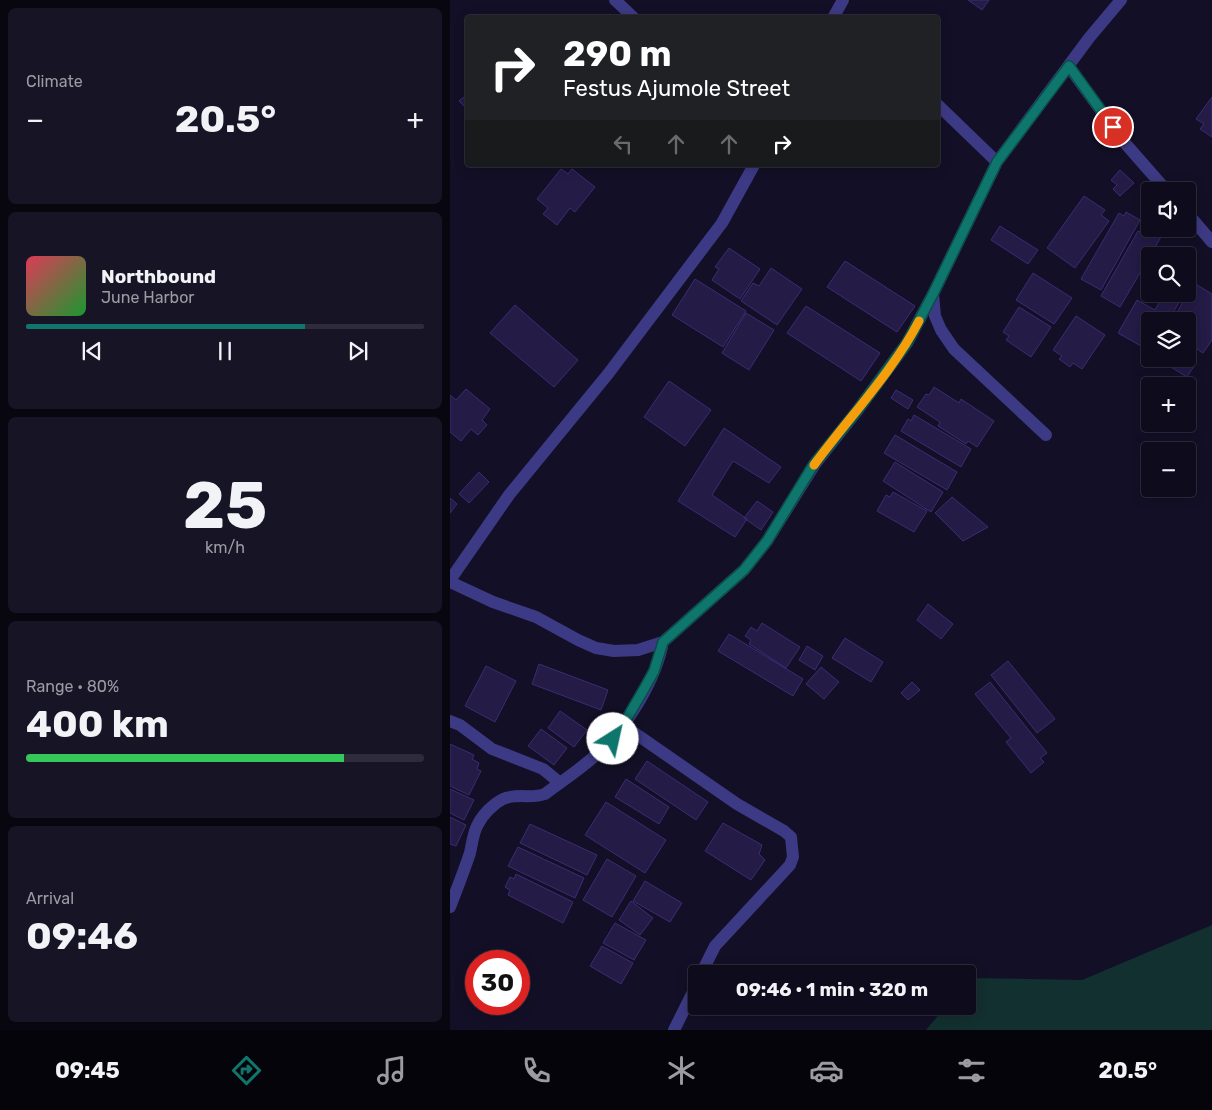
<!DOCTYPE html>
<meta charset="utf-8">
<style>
body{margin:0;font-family:Rubik,sans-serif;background:#171425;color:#f1f3f6;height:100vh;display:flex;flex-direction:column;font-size:19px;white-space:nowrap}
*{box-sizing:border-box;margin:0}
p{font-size:16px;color:#9b9ba3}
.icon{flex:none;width:28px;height:28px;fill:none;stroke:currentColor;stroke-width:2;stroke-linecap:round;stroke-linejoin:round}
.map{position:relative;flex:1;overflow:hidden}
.side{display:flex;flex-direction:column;gap:8px;padding:8px;background:#08060f;width:450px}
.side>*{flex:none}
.top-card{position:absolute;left:15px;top:15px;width:475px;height:152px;border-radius:5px;box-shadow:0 2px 12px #0003,0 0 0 1px #2e2b3b;background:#202124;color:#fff;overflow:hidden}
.buttons{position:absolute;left:691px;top:182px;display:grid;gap:10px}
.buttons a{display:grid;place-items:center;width:55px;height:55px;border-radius:5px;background:#0e0b1c;box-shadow:0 2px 12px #0003,0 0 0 1px #2e2b3b;font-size:25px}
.speed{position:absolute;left:15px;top:950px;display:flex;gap:10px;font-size:25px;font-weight:700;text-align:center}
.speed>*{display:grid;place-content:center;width:65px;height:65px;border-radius:50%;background:#0e0b1c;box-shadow:0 2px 12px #0003,0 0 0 1px #2e2b3b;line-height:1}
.speed .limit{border:8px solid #d22;background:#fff;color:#111}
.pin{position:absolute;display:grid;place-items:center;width:42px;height:42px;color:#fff;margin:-21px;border:2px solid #fff;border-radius:50%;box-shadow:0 1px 5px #0007}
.me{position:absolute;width:55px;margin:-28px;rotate:35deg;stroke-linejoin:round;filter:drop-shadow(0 0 4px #0008)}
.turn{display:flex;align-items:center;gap:18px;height:105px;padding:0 15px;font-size:22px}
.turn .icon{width:65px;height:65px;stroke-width:2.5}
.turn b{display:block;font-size:35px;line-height:42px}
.lanes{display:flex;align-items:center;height:48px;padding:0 15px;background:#0003;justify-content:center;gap:25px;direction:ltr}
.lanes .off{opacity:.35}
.big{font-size:38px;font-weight:700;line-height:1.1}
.side .card{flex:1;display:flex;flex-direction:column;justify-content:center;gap:8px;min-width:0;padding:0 18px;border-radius:8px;background:#171425}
.side .dial{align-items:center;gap:0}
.dial b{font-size:65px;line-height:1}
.song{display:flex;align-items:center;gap:15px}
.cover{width:60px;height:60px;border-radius:8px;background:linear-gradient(135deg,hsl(350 70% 55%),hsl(130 70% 35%))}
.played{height:5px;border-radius:2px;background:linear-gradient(90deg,#0f766e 70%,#2e2b3b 70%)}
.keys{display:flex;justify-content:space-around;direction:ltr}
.heat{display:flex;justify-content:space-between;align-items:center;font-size:28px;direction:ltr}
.charge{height:8px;border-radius:4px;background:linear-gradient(90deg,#34c759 80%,#2e2b3b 0)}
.trip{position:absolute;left:238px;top:965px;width:288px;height:50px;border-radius:5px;background:#0e0b1c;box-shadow:0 2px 12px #0003,0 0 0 1px #2e2b3b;font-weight:700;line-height:50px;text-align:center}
.menu{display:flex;height:80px;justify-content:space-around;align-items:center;background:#06040b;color:#9b9ba3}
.menu .icon{width:35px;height:35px}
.menu .selected{color:#0f766e}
.menu b{font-size:22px;color:#f1f3f6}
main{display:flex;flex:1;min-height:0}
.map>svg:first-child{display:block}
</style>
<main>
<section class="side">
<div class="card"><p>Climate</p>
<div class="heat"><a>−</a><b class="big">20.5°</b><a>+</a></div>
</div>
<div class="card">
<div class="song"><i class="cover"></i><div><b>Northbound</b><p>June Harbor</p></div></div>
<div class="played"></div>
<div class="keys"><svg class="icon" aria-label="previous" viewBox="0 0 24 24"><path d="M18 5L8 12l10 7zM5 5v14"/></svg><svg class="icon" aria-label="pause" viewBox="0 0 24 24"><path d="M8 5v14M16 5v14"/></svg><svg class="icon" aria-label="next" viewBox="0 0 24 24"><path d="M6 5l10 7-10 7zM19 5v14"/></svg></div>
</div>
<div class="card dial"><b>25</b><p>km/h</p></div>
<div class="card"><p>Range · 80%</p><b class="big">400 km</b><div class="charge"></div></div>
<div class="card"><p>Arrival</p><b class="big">09:46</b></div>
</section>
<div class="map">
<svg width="762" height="1030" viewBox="0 0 762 1030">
<rect width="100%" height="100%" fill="#130f26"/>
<!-- green -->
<path fill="#12302f" d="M 762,925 L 762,1030 L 476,1030 L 496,1006 L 516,1006 L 516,982 L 520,978 L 632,980 Z"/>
<!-- building -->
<path fill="#241b47" stroke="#3b2d73" d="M 518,0 L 539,0 L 532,10 Z
M 18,94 L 18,110 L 9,101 Z
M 762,97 L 762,137 L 750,129 L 754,124 L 746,119 Z
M 111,169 L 118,174 L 122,169 L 145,187 L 125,212 L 120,208 L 107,225 L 93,214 L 98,208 L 87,199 Z
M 670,170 L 684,183 L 670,196 L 663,189 L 667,185 L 661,180 Z
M 634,196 L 655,210 L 651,215 L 659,221 L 625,268 L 597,248 Z
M 676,212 L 690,220 L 651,290 L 631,279 L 669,213 L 674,216 Z
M 550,226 L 588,250 L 578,264 L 541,240 Z
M 695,228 L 711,237 L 670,307 L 651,296 L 688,231 L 692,233 Z
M 279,248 L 310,269 L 290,299 L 262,280 L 269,269 L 265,267 Z
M 395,261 L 465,306 L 447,332 L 377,287 Z
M 321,268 L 352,289 L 327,325 L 291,301 L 303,283 L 309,286 Z
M 583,273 L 622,298 L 604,324 L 566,300 Z
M 738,273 L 743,277 L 738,287 Z
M 245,279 L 296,311 L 273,347 L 222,315 Z
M 744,283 L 762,294 L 762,340 L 753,353 L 738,343 L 738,321 L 722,321 Z
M 714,294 L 734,294 L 718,321 L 700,321 L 700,351 L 668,333 L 687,300 L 705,310 Z
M 65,305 L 128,360 L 104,387 L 40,333 Z
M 356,306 L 430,353 L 411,381 L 337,333 Z
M 569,307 L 601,327 L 581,357 L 556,340 L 559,336 L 553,332 Z
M 296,313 L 324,330 L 299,370 L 272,353 Z
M 626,316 L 655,335 L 632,369 L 623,363 L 620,367 L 609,359 L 612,356 L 603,350 Z
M 738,349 L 746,355 L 741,364 L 744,366 L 737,377 L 708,359 L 738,359 Z
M 219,381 L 261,410 L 235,446 L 194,417 Z
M 484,387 L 509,403 L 511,399 L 544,421 L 527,447 L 518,441 L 516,444 L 488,426 L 490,422 L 467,407 L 476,394 L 479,395 Z
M 16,389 L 40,409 L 32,420 L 37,425 L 28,435 L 21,429 L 11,441 L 0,432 L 0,395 L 6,400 Z
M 446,390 L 463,400 L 458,409 L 441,398 Z
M 464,415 L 521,449 L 511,467 L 451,431 L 458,419 L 461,421 Z
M 274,428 L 331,467 L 319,483 L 283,461 L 262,495 L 297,519 L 285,537 L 228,501 Z
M 445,435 L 507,472 L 497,490 L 434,453 Z
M 445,462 L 493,492 L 481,512 L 433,481 Z
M 29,472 L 39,482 L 19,503 L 9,494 Z
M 443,492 L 477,511 L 464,532 L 427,511 L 436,495 L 440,497 Z
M 502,497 L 538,527 L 513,541 L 485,513 Z
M 0,498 L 7,504 L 0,513 Z
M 307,501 L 323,512 L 311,530 L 294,518 Z
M 478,604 L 503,624 L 491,639 L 467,620 Z
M 312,623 L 350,647 L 336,668 L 299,644 L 301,640 L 295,636 L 301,627 L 307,631 Z
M 279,634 L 353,679 L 343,696 L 268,651 Z
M 395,638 L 433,662 L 421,682 L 382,658 Z
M 357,646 L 373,656 L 365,670 L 349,660 Z
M 558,661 L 605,719 L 587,733 L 541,675 Z
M 89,664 L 158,690 L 151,710 L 82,684 Z
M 36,666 L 66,681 L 45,722 L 15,706 Z
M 371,667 L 389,682 L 374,699 L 356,684 Z
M 462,682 L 470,690 L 458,700 L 451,693 Z
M 540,682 L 597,753 L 590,758 L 594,762 L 581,773 L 556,742 L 561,738 L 525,694 Z
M 110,711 L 137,730 L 124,747 L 98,728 Z
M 91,729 L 117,748 L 104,765 L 78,746 Z
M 0,744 L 24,755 L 22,759 L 29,763 L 27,769 L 31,771 L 19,795 L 0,786 Z
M 197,761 L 258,802 L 246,820 L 185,779 Z
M 176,779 L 219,807 L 209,824 L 165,797 Z
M 0,789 L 24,800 L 14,820 L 0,813 Z
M 156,802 L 216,840 L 195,873 L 135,835 Z
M 0,817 L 16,825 L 6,846 L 0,844 Z
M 273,823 L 312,845 L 309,854 L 315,860 L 301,880 L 255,851 Z
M 80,824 L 147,855 L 137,875 L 70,843 Z
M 68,847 L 134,878 L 125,898 L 58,866 Z
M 157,859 L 186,876 L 162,917 L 133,900 Z
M 66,874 L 123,902 L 113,923 L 58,895 L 60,890 L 55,887 L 60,877 L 64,879 Z
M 195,881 L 232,903 L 220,922 L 183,901 Z
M 181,901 L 203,918 L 190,935 L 169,920 Z
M 165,923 L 196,940 L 184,960 L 153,943 Z
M 152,946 L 183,963 L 171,984 L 140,966 Z"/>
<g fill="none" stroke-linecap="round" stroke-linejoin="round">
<!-- minor -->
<path stroke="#3d3a85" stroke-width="12" d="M 165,0 L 184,18
M 383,18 L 393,0
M 619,67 L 674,142 L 717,191
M 488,105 L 547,162
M 738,214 L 762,242
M 483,294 L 485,316 L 491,330 L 504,349 L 596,435
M 0,580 L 59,495 L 158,374 L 272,223 L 304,165
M 0,582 L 43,602 L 86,617 L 128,640 L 146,648 L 164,651 L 188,650 L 213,642 L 294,570 L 317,541 L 365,464 L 407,411 L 457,343 L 483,294 L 547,162 L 639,38 L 671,0
M 0,721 L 10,725 L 42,749 L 93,769 L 110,783
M 173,725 L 287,804 L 334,831 L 341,837 L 343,857 L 340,865 L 265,946 L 251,974
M 0,907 C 7,889 14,871 20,853 C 22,844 23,834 27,826 C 32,815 43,804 53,799 C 67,793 82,799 95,794 C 112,781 131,769 147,754 C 176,729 206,680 213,642
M 224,1030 L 246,986"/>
</g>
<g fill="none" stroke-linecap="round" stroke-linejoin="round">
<!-- route casing -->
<g stroke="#0a4d48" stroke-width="12">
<path id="route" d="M 163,739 L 173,725 L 194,689 L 204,671 L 213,642 L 294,570 L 317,541 L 364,464 L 407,411 L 457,343 L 483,294 L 547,162 L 619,66 L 663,127"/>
</g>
<!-- route -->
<use href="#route" stroke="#0f766e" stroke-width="9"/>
<!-- slow -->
<path stroke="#f59e0b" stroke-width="9" d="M 364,465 C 399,417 442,373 469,321"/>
</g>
</svg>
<div class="buttons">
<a><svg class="icon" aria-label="sound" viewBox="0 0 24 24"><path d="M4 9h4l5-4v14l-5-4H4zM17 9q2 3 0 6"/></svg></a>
<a><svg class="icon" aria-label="search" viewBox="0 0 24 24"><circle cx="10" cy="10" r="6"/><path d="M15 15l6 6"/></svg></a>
<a><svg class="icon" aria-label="layers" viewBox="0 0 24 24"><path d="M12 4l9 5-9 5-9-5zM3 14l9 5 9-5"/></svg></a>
<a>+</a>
<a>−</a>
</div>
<div class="speed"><div class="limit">30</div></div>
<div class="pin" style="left:663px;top:127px;background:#d93025"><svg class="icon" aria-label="arrive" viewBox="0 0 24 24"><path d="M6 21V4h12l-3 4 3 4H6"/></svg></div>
<svg class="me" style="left:163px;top:739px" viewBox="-20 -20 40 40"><circle r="19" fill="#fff"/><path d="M0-13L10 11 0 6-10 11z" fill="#0f766e"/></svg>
<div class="trip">09:46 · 1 min · 320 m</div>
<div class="top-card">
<div class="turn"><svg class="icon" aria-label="right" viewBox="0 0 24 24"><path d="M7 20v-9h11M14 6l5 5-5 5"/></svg><div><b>290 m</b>Festus Ajumole Street</div></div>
<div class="lanes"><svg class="icon off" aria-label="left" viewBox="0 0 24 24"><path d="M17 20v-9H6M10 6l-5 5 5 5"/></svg><svg class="icon off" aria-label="ahead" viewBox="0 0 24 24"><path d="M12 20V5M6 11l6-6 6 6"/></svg><svg class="icon off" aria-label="ahead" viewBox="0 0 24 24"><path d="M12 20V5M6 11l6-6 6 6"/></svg><svg class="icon" aria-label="right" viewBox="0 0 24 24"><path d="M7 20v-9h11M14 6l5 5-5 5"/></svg></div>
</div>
</div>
</main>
<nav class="menu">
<b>09:45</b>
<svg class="icon selected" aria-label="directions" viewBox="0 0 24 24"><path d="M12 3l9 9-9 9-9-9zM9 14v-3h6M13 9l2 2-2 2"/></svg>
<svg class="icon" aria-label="music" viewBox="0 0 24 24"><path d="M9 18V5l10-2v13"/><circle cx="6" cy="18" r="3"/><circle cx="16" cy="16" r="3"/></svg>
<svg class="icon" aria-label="phone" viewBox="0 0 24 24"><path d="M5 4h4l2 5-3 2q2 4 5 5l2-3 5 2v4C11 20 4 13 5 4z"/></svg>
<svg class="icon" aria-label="climate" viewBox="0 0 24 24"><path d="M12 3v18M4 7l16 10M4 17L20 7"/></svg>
<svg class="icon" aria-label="car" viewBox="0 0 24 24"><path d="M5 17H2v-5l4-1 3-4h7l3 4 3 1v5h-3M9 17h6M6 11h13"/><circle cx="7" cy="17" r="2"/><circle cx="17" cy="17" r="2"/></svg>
<svg class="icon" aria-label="filters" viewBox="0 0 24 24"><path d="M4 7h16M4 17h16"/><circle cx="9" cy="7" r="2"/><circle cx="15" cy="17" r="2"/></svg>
<b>20.5°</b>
</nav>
